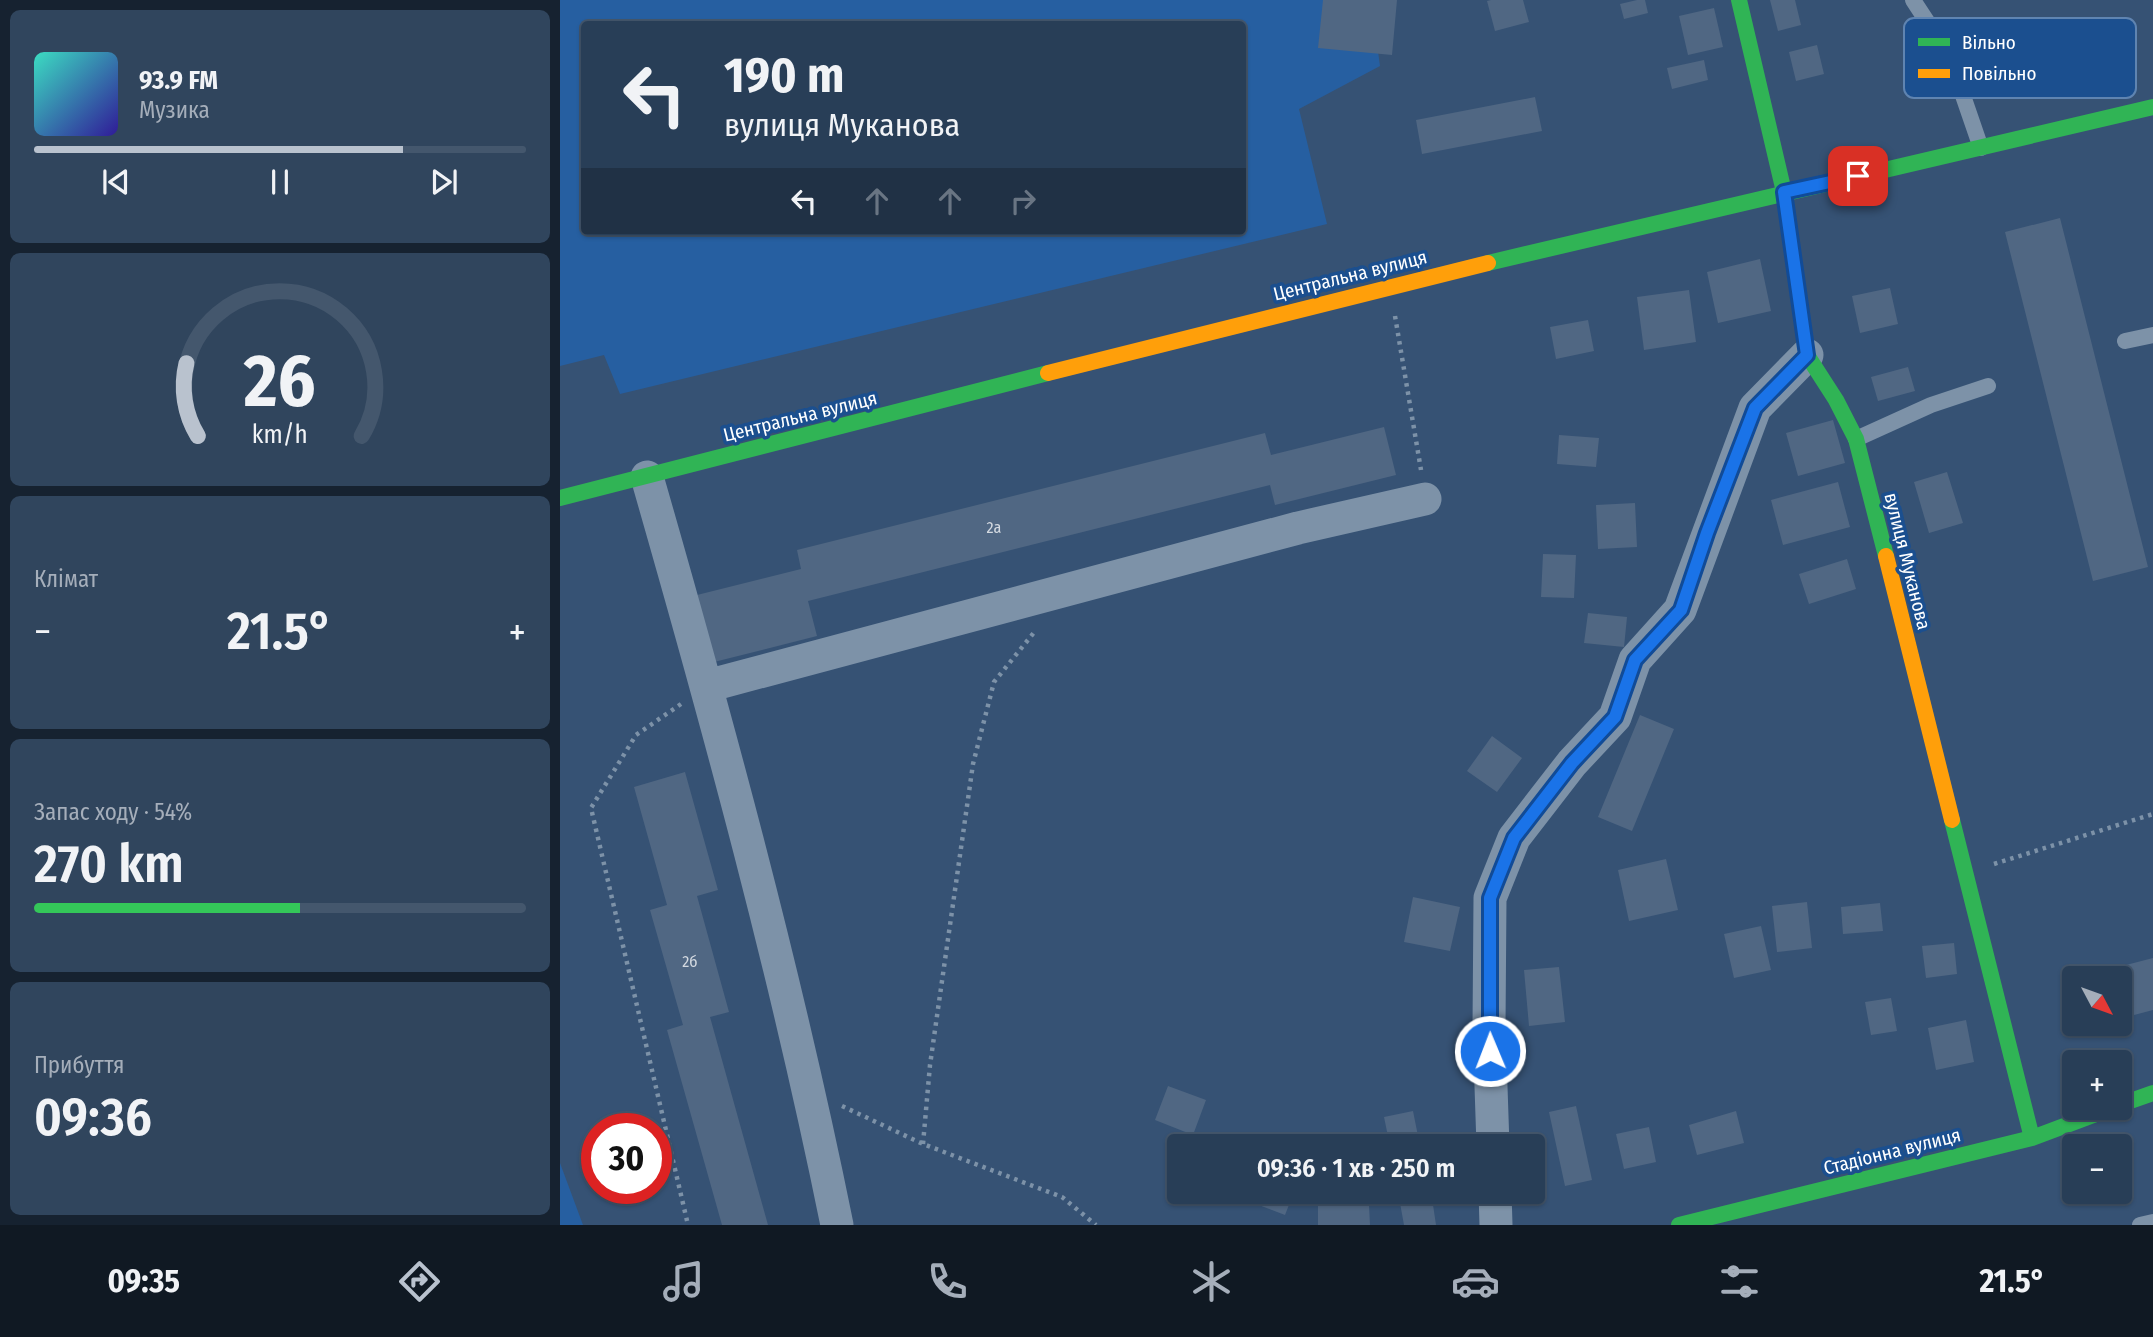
<!DOCTYPE html>
<html lang="uk">
<meta charset="utf-8">
<style>
body{margin:0;font-family:"Fira Sans Condensed",sans-serif;background:#30455d;color:#f1f3f6;height:100vh;display:flex;flex-direction:column;font-size:26px;white-space:nowrap}
*{box-sizing:border-box;margin:0}
p{font-size:23px;color:#a5aeba}
.icon{flex:none;width:38px;height:38px;fill:none;stroke:currentColor;stroke-width:2;stroke-linecap:round;stroke-linejoin:round}
.map{position:relative;flex:1;overflow:hidden}
.panel{display:flex;flex-direction:column;gap:10px;padding:10px;background:#162230;width:560px}
.panel>*{flex:none}
.hud{position:absolute;left:21px;top:21px;width:665px;height:214px;border-radius:7px;box-shadow:0 2px 5px #0004,0 0 0 2px #44576d;background:#283e57;color:#f1f3f6;overflow:hidden}
.needle{width:46px;rotate:131deg}
.tools{position:absolute;left:1502px;top:966px;display:grid;gap:14px}
.tools a{display:grid;place-items:center;width:70px;height:70px;border-radius:7px;background:#283e57;box-shadow:0 2px 5px #0004,0 0 0 2px #44576d;font-size:35px}
.speed{position:absolute;left:21px;top:1113px;display:flex;gap:14px;font-size:35px;font-weight:700;text-align:center}
.speed>*{display:grid;place-content:center;width:91px;height:91px;border-radius:50%;background:#283e57;box-shadow:0 2px 5px #0004,0 0 0 2px #44576d;line-height:1}
.speed .limit{border:10px solid #d22;background:#fff;color:#111}
.pin{position:absolute;display:grid;place-items:center;width:60px;height:60px;color:#fff;margin:-30px;border-radius:14px;box-shadow:0 4px 10px #0006}
.me{position:absolute;width:77px;margin:-38px;rotate:359deg;stroke-linejoin:round;filter:drop-shadow(0 0 5px #0008)}
.turn{display:flex;align-items:center;gap:24px;height:147px;padding:0 28px;font-size:32px}
.turn .icon{width:91px;height:91px;stroke-width:2.5}
.turn b{display:block;font-size:49px;line-height:60px}
.lanes{display:flex;align-items:center;height:66px;padding:0 28px;background:#0003;justify-content:center;gap:35px;direction:ltr}
.lanes .off{opacity:.35}
.big{font-size:52px;font-weight:600;line-height:1.1}
.panel .card{flex:1;display:flex;flex-direction:column;justify-content:center;gap:10px;min-width:0;padding:0 24px;border-radius:10px;background:#30455d}
.panel .dial{align-items:center;gap:0}
.dial svg{height:182px;overflow:visible;fill:none;stroke:#44576d;stroke-width:7;stroke-linecap:round;text-anchor:middle}
.dial text{fill:#f1f3f6;stroke:none}
.song{display:flex;align-items:center;gap:21px}
.cover{width:84px;height:84px;border-radius:10px;background:linear-gradient(135deg,hsl(170 70% 55%),hsl(250 70% 35%))}
.played{height:7px;border-radius:4px;background:linear-gradient(90deg,#b9c2ce 75%,#44576d 75%)}
.keys{display:flex;justify-content:space-around;direction:ltr}
.heat{display:flex;justify-content:space-between;align-items:center;font-size:38px;direction:ltr}
.charge{height:10px;border-radius:5px;background:linear-gradient(90deg,#34c759 54%,#44576d 0)}
.trip{position:absolute;left:607px;top:1134px;width:378px;height:70px;border-radius:7px;background:#283e57;box-shadow:0 2px 5px #0004,0 0 0 2px #44576d;font-weight:600;line-height:70px;text-align:center}
.tabs{display:flex;height:112px;justify-content:space-around;align-items:center;background:#101923;color:#a5aeba}
.tabs .icon{width:49px;height:49px}
.tabs .active{color:#b9c2ce}
.tabs b{font-size:32px;color:#f1f3f6}
main{display:flex;flex:1;min-height:0}
.map>svg:first-child{display:block}
</style>
<main>
<section class="panel">
<div class="card">
<div class="song"><i class="cover"></i><div><b>93.9 FM</b><p>Музика</p></div></div>
<div class="played"></div>
<div class="keys"><svg class="icon" aria-label="previous" viewBox="0 0 24 24"><path d="M18 5L8 12l10 7zM5 5v14"/></svg><svg class="icon" aria-label="pause" viewBox="0 0 24 24"><path d="M8 5v14M16 5v14"/></svg><svg class="icon" aria-label="next" viewBox="0 0 24 24"><path d="M6 5l10 7-10 7zM19 5v14"/></svg></div>
</div>
<div class="card dial"><svg viewBox="0 0 100 80">
<path d="M14 69A42 42 0 1 1 86 69"/>
<path d="M14 69A42 42 0 0 1 9 37" stroke="#b9c2ce"/>
<text x="50" y="56" font-size="32" font-weight="700">26</text>
<text x="50" y="72" font-size="11">km/h</text>
</svg></div>
<div class="card"><p>Клімат</p>
<div class="heat"><a>−</a><b class="big">21.5°</b><a>+</a></div>
</div>
<div class="card"><p>Запас ходу · 54%</p><b class="big">270 km</b><div class="charge"></div></div>
<div class="card"><p>Прибуття</p><b class="big">09:36</b></div>
</section>
<div class="map">
<svg width="1593" height="1225" viewBox="0 0 1593 1225">
<rect width="100%" height="100%" fill="#365274"/>
<!-- green -->
<path fill="#265fa1" fill-rule="evenodd" d="M 0,0 L 811,0 L 820,66 L 739,109 L 767,224 L 60,394 L 44,355 L 0,366 ZM 24,24 L 682,24 L 682,231 L 24,231 Z
M 0,1163 L 23,1225 L 0,1225 Z"/>
<!-- building -->
<path fill="#506783" d="M 763,0 L 837,0 L 832,55 L 758,48 Z
M 931,0 L 963,0 L 969,22 L 935,31 L 927,1 Z
M 1077,0 L 1085,0 L 1088,13 L 1064,19 L 1060,4 Z
M 1210,0 L 1235,0 L 1241,25 L 1218,31 Z
M 1154,8 L 1163,47 L 1128,55 L 1119,16 Z
M 1257,45 L 1264,74 L 1236,81 L 1229,52 Z
M 1144,60 L 1148,80 L 1112,89 L 1107,68 Z
M 975,97 L 982,131 L 862,154 L 856,120 Z
M 1500,218 L 1588,567 L 1533,581 L 1445,232 Z
M 1200,259 L 1211,311 L 1158,323 L 1147,272 Z
M 1330,288 L 1338,324 L 1300,333 L 1292,296 Z
M 1129,290 L 1136,342 L 1084,350 L 1077,297 Z
M 1028,320 L 1034,351 L 996,359 L 990,327 Z
M 1348,367 L 1355,391 L 1318,401 L 1311,377 Z
M 1273,420 L 1285,463 L 1238,476 L 1226,433 Z
M 824,427 L 836,475 L 715,505 L 710,485 L 248,601 L 257,636 L 154,662 L 137,595 L 241,569 L 237,550 L 705,433 L 711,455 Z
M 999,435 L 1039,438 L 1036,467 L 997,464 Z
M 1387,472 L 1403,523 L 1369,533 L 1354,482 Z
M 1278,482 L 1290,527 L 1223,545 L 1211,500 Z
M 1075,503 L 1077,547 L 1038,549 L 1036,505 Z
M 983,554 L 1016,555 L 1014,598 L 981,597 Z
M 1287,559 L 1296,589 L 1249,604 L 1239,574 Z
M 1028,613 L 1067,617 L 1064,647 L 1024,643 Z
M 1080,715 L 1114,729 L 1072,831 L 1038,817 Z
M 932,736 L 962,758 L 937,792 L 907,771 Z
M 125,772 L 158,890 L 137,896 L 169,1012 L 150,1017 L 208,1225 L 162,1225 L 107,1030 L 123,1025 L 90,910 L 107,905 L 74,787 Z
M 1106,859 L 1118,910 L 1069,921 L 1058,870 Z
M 853,897 L 900,907 L 890,951 L 844,942 Z
M 1247,902 L 1252,948 L 1217,952 L 1212,906 Z
M 1320,903 L 1323,931 L 1283,934 L 1281,907 Z
M 1201,926 L 1211,970 L 1174,978 L 1164,934 Z
M 1394,943 L 1397,974 L 1366,978 L 1362,946 Z
M 1593,958 L 1593,1010 L 1559,1019 L 1559,978 L 1516,978 Z
M 999,967 L 1005,1022 L 969,1026 L 964,970 Z
M 1514,978 L 1514,999 L 1513,999 L 1508,979 Z
M 1331,998 L 1337,1031 L 1311,1035 L 1305,1002 Z
M 1406,1020 L 1414,1062 L 1376,1070 L 1368,1028 Z
M 1519,1024 L 1536,1024 L 1536,1025 L 1520,1029 Z
M 608,1086 L 646,1100 L 633,1135 L 595,1120 Z
M 1016,1106 L 1032,1180 L 1005,1186 L 989,1112 Z
M 853,1111 L 860,1146 L 830,1146 L 824,1117 Z
M 1176,1111 L 1184,1143 L 1137,1155 L 1129,1125 Z
M 1089,1127 L 1096,1162 L 1064,1169 L 1056,1134 Z
M 691,1192 L 734,1192 L 725,1215 L 688,1201 Z
M 872,1198 L 876,1225 L 844,1225 L 840,1203 Z
M 809,1205 L 810,1225 L 758,1225 L 758,1206 Z"/>
<g fill="none" stroke-linecap="round" stroke-linejoin="round">
<!-- path -->
<path stroke="#7d92a8" stroke-width="4.5" stroke-dasharray="3.5 5" stroke-linecap="butt" d="M 835,316 L 861,470
M 121,704 L 76,735 L 31,808 L 128,1225
M 1434,864 L 1593,814
M 282,1106 L 363,1144 L 502,1197 L 536,1225
M 363,1144 L 370,1065 L 413,764 L 434,682 L 476,630"/>
<!-- lane -->
<path stroke="#7d92a8" stroke-width="16" d="M 1353,0 L 1389,55 L 1421,148
M 1565,341 L 1593,335
M 1296,439 L 1371,405 L 1428,386
M 1580,1225 L 1593,1222"/>
<!-- street -->
<path stroke="#7d92a8" stroke-width="33" d="M 87,477 C 158,724 226,973 277,1225
M 147,686 L 738,528 L 865,499
M 933,1146 L 929,1027 L 930,898 L 954,838 L 1012,763 L 1055,717 L 1075,660 L 1120,610 L 1195,408 L 1247,355
M 935,1192 L 936,1225"/>
<!-- fast -->
<path stroke="#30b455" stroke-width="16" d="M 1179,0 L 1224,192 L 1247,355 L 1276,400 L 1296,439 L 1326,556
M 928,263 L 1593,107
M 0,498 L 488,373
M 1392,820 L 1472,1138
M 1559,1105 L 1593,1093
M 1119,1225 L 1472,1138 L 1552,1108"/>
<!-- slow -->
<path stroke="#ff9f0a" stroke-width="16" d="M 488,373 L 928,263
M 1326,556 L 1392,820"/>
</g>
<g fill="none" stroke-linecap="round" stroke-linejoin="round">
<!-- route casing -->
<g stroke="#114b97" stroke-width="18">
<path id="route" d="M 930,1051 L 930,898 L 954,838 L 1012,763 L 1055,717 L 1075,660 L 1121,610 L 1147,533 L 1195,408 L 1247,355 L 1224,192 L 1298,176"/>
</g>
<!-- route -->
<use href="#route" stroke="#1a73e8" stroke-width="12"/>
</g>
<g text-anchor="middle" stroke-width="7" stroke-linejoin="round" paint-order="stroke">
<!-- number labels -->
<g font-size="16" fill="#d3d9e0">
<text x="434" y="533">2а</text>
<text x="130" y="967">2б</text>
</g>
<!-- street labels -->
<g font-size="19" fill="#fff" stroke="#1b4f8f">
<text transform="translate(790 275) rotate(-14)" y="7">Центральна вулиця</text>
<text transform="translate(240 416) rotate(-14)" y="7">Центральна вулиця</text>
<text transform="translate(1348 561) rotate(76)" y="7">вулиця Муканова</text>
<text transform="translate(1332 1151) rotate(-14)" y="7">Стадіонна вулиця</text>
</g>
</g>
<!-- legend -->
<rect x="1344" y="18" width="232" height="80" rx="10" fill="#1b4f8f" stroke="#5f84b1" stroke-width="2"/>
<rect x="1358" y="38" width="32" height="8" fill="#30b455"/>
<rect x="1358" y="69" width="32" height="9" fill="#ff9f0a"/>
<g font-size="19" fill="#fff">
<text x="1402" y="49">Вільно</text>
<text x="1402" y="80">Повільно</text>
</g>
</svg>
<div class="tools">
<a><svg class="needle" viewBox="-14 -14 28 28"><path d="M0-13l5 13h-10z" fill="#e53935"/><path d="M0 13l5-13h-10z" fill="#a5aeba"/></svg></a>
<a>+</a>
<a>−</a>
</div>
<div class="speed"><div class="limit">30</div></div>
<div class="pin" style="left:1298px;top:176px;background:#d93025"><svg class="icon" aria-label="arrive" viewBox="0 0 24 24"><path d="M6 21V4h12l-3 4 3 4H6"/></svg></div>
<svg class="me" style="left:930px;top:1051px" viewBox="-20 -20 40 40"><circle r="17" fill="#1a73e8" stroke="#fff" stroke-width="3"/><path d="M0-11L8 9 0 5-8 9z" fill="#fff"/></svg>
<div class="trip">09:36 · 1 хв · 250 m</div>
<div class="hud">
<div class="turn"><svg class="icon" aria-label="left" viewBox="0 0 24 24"><path d="M17 20v-9H6M10 6l-5 5 5 5"/></svg><div><b>190 m</b>вулиця Муканова</div></div>
<div class="lanes"><svg class="icon" aria-label="left" viewBox="0 0 24 24"><path d="M17 20v-9H6M10 6l-5 5 5 5"/></svg><svg class="icon off" aria-label="ahead" viewBox="0 0 24 24"><path d="M12 20V5M6 11l6-6 6 6"/></svg><svg class="icon off" aria-label="ahead" viewBox="0 0 24 24"><path d="M12 20V5M6 11l6-6 6 6"/></svg><svg class="icon off" aria-label="right" viewBox="0 0 24 24"><path d="M7 20v-9h11M14 6l5 5-5 5"/></svg></div>
</div>
</div>
</main>
<nav class="tabs">
<b>09:35</b>
<svg class="icon active" aria-label="directions" viewBox="0 0 24 24"><path d="M12 3l9 9-9 9-9-9zM9 14v-3h6M13 9l2 2-2 2"/></svg>
<svg class="icon" aria-label="music" viewBox="0 0 24 24"><path d="M9 18V5l10-2v13"/><circle cx="6" cy="18" r="3"/><circle cx="16" cy="16" r="3"/></svg>
<svg class="icon" aria-label="phone" viewBox="0 0 24 24"><path d="M5 4h4l2 5-3 2q2 4 5 5l2-3 5 2v4C11 20 4 13 5 4z"/></svg>
<svg class="icon" aria-label="climate" viewBox="0 0 24 24"><path d="M12 3v18M4 7l16 10M4 17L20 7"/></svg>
<svg class="icon" aria-label="car" viewBox="0 0 24 24"><path d="M5 17H2v-5l4-1 3-4h7l3 4 3 1v5h-3M9 17h6M6 11h13"/><circle cx="7" cy="17" r="2"/><circle cx="17" cy="17" r="2"/></svg>
<svg class="icon" aria-label="filters" viewBox="0 0 24 24"><path d="M4 7h16M4 17h16"/><circle cx="9" cy="7" r="2"/><circle cx="15" cy="17" r="2"/></svg>
<b>21.5°</b>
</nav>
